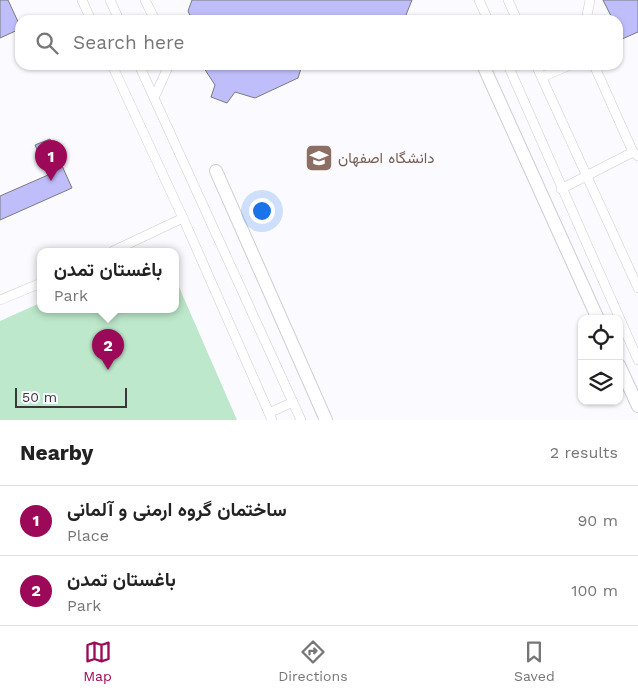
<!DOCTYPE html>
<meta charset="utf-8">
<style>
body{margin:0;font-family:"Work Sans",Vazirmatn,sans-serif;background:#f2f2f2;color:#222}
.controls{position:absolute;right:15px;bottom:15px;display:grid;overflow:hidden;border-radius:10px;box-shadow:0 1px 4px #0004}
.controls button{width:45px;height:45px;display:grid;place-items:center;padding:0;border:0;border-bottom:1px solid #e0e0e0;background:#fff;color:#222;font:25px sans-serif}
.scale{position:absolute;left:15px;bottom:12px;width:112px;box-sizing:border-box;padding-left:5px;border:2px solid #38383b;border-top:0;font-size:14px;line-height:18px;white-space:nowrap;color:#38383b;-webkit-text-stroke:4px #fbfbff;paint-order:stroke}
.you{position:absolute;left:261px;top:210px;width:18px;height:18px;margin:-12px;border:4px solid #fff;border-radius:50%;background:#1a73e8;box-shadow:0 0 0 8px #1a73e833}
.badge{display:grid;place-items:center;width:32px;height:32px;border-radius:50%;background:#9b0958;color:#fff;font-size:16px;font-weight:700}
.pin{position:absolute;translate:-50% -41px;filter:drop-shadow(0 1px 2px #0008)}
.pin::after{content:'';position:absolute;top:26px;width:18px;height:15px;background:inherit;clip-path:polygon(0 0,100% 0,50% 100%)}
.popup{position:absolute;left:37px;top:248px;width:142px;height:65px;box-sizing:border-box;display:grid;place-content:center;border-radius:10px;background:#fff;filter:drop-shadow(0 1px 4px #0005);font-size:16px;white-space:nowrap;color:#767676}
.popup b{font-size:19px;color:#222}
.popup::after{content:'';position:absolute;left:50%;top:100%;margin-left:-10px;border:10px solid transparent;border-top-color:#fff}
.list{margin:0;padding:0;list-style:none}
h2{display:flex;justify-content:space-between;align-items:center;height:65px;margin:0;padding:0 20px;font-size:21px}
h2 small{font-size:16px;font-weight:400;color:#767676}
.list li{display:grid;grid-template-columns:32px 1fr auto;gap:15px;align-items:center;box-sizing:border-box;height:70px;padding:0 20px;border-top:1px solid #e0e0e0}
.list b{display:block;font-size:19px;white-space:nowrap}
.list p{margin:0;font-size:16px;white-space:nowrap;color:#767676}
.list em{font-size:16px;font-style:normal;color:#767676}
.icon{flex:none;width:28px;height:28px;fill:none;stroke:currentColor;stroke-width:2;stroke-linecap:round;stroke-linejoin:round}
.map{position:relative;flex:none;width:638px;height:420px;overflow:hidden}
.search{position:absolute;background:#fff;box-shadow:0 1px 4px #0004;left:15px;right:15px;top:15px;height:55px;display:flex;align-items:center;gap:12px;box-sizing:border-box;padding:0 18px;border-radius:15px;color:#767676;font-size:19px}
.sheet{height:205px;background:#fff}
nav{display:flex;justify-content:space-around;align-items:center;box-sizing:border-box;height:70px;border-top:1px solid #e0e0e0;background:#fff;font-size:14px;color:#767676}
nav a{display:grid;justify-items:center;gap:2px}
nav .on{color:#9b0958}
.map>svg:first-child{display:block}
.green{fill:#bde8cb}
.building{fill:#bfbefb;stroke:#7a7a7f}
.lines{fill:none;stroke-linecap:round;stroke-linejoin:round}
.service-casing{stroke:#cdcdd2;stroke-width:10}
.pedestrian-casing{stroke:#cdcdd2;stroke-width:14}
.service{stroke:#fff;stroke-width:9}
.pedestrian{stroke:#fff;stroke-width:12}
.labels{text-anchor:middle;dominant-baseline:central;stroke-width:4;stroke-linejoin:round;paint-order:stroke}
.education-label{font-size:15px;fill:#785e54;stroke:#fbfbff;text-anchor:start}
</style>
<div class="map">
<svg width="638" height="420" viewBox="0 0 638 420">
<rect width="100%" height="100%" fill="#fbfbff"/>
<path class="green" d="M176,280L237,420H0V321L40,303L41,309H176Z"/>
<g class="building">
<path d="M0,0H8L20,26V29L0,38Z"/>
<path d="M192,0H412L404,20H192L188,11Z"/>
<path d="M603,0H638V32L622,39L618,31V20H613Z"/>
<path d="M202,65H302L298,78L255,98L235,92L227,103L211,97L215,85Z"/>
<path d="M50,139L72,188L0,220V196L48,175L35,145Z"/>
</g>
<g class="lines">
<g class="service-casing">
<g id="service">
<path d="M82,0L91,20"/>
<path d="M110,0L119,20"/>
<path d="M145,0L155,20"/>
<path d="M479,0L488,20"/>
<path d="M508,0L517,20"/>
<path d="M586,20L590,0"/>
<path d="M112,65L183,218L272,420"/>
<path d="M139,65L301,420"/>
<path d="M508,65L638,360"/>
<path d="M536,65L638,288"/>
<path d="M594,65L633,152L638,156"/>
<path d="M542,77L570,65"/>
<path d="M154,98L169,65"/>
<path d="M561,189L633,152"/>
<path d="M113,251L183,218"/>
<path d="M0,300L41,283"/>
<path d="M269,413L293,402"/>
</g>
</g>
<g class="pedestrian-casing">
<g id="pedestrian">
<path d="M483,65L598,319"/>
<path d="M216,171L326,420"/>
<path d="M619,365L638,406"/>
</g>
</g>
<use href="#service" class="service"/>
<use href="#pedestrian" class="pedestrian"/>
</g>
<defs>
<g id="university-square" transform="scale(1.4375)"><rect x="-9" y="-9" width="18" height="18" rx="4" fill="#8d6e63" stroke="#fbfbff"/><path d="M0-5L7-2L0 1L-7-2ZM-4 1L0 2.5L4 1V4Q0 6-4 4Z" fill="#fff"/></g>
</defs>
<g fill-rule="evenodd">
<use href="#university-square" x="319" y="158"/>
</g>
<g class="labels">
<g class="education-label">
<text x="338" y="158">دانشگاه اصفهان</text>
</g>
</g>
</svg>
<div class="controls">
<button><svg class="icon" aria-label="locate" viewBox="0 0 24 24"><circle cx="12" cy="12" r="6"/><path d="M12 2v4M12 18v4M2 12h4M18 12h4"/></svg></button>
<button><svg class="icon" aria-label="layers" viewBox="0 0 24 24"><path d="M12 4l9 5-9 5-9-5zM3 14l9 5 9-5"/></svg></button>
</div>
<div class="scale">50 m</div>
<div class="you"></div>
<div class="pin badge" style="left:51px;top:181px">1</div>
<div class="pin badge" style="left:108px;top:370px">2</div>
<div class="popup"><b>باغستان تمدن</b>Park</div>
<div class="search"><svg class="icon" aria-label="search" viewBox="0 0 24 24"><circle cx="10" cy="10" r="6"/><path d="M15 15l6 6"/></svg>Search here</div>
</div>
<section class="sheet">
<h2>Nearby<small>2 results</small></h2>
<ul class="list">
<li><span class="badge">1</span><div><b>ساختمان گروه ارمنی و آلمانی</b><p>Place</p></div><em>90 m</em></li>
<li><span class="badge">2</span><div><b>باغستان تمدن</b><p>Park</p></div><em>100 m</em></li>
</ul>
</section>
<nav>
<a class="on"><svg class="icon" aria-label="map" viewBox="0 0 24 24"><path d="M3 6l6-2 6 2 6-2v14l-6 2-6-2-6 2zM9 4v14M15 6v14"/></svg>Map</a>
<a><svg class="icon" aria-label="directions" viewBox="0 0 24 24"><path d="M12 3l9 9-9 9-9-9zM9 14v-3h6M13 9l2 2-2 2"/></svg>Directions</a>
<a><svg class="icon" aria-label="saved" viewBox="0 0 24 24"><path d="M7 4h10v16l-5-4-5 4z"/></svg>Saved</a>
</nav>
